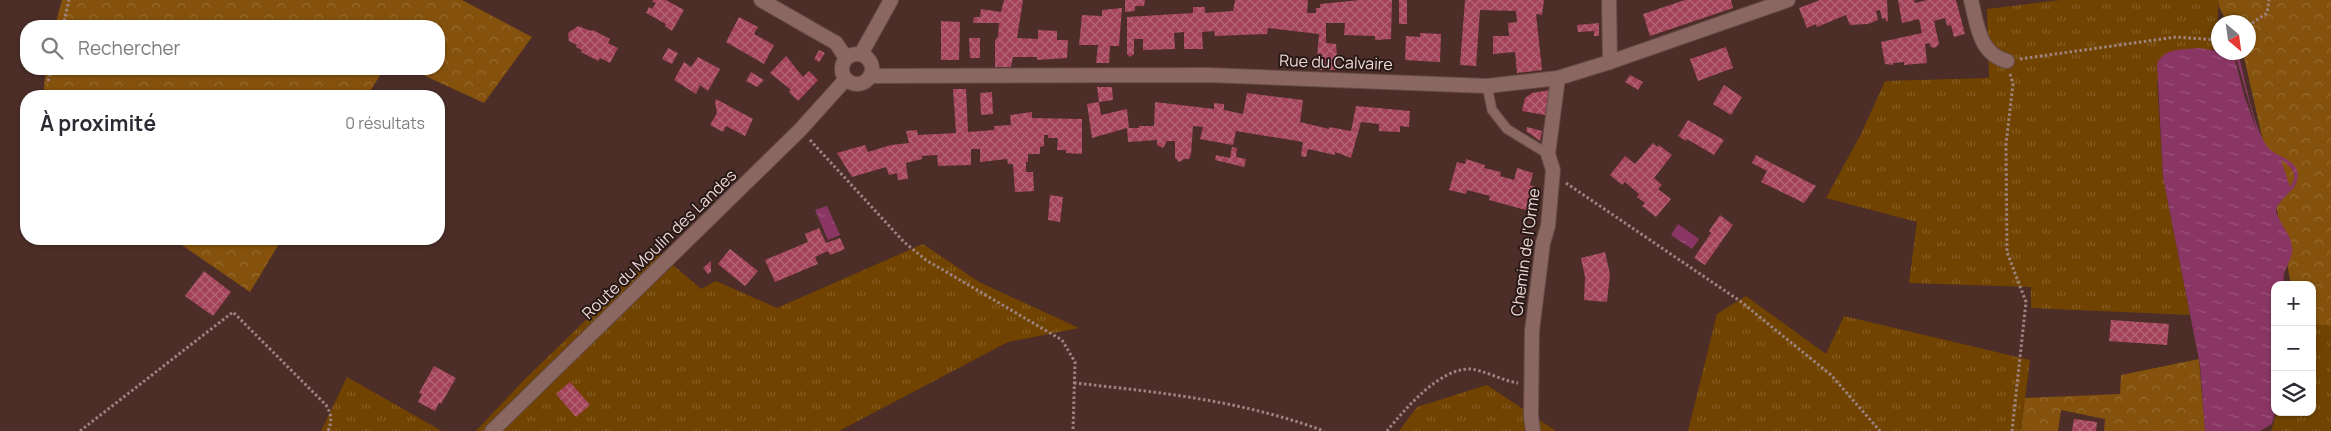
<!DOCTYPE html>
<html lang="fr">
<meta charset="utf-8">
<style>
body{margin:0;font-family:Manrope,sans-serif;background:#f2f2f3;color:#2b2b33}
.controls{position:absolute;right:15px;bottom:15px;display:grid;overflow:hidden;border-radius:10px;box-shadow:0 1px 4px #0004}
.controls button{width:45px;height:45px;display:grid;place-items:center;padding:0;border:0;border-bottom:1px solid #e1e1e2;background:#fff;color:#2b2b33;font:25px sans-serif}
.compass{position:absolute;left:2211px;top:15px;width:45px;height:45px;border-radius:50%;background:#fff;box-shadow:0 1px 4px #0004;rotate:151deg}
.list{margin:0;padding:0;list-style:none}
h2{display:flex;justify-content:space-between;align-items:center;height:65px;margin:0;padding:0 20px;font-size:21px}
h2 small{font-size:16px;font-weight:400;color:#7c7c81}
.icon{flex:none;width:28px;height:28px;fill:none;stroke:currentColor;stroke-width:2;stroke-linecap:round;stroke-linejoin:round}
.map{position:relative;flex:none;width:2331px;height:431px;overflow:hidden}
.search{position:absolute;background:#fff;box-shadow:0 1px 4px #0004;left:20px;top:20px;width:425px;height:55px;display:flex;align-items:center;gap:12px;box-sizing:border-box;padding:0 18px;border-radius:20px;color:#7c7c81;font-size:19px}
.panel{position:absolute;background:#fff;box-shadow:0 1px 4px #0004;left:20px;top:90px;width:425px;height:155px;border-radius:20px}
.map>svg:first-child{display:block}
.grass{fill:url(#grass-tufts)}
.forest{fill:url(#forest-crowns)}
.water{fill:url(#water-ripples);fill-rule:evenodd}
.building{fill:url(#building-cross-hatch)}
.lines{fill:none;stroke-linecap:round;stroke-linejoin:round}
.service-casing{stroke:#654b48;stroke-width:11}
.minor-casing{stroke:#654b48;stroke-width:16}
.path{stroke:#9e8480;stroke-width:3;stroke-dasharray:2.5 2.5;stroke-linecap:butt}
.service{stroke:#8b6762;stroke-width:9}
.minor{stroke:#8b6762;stroke-width:14}
.labels{text-anchor:middle;dominant-baseline:central;stroke-width:4;stroke-linejoin:round;paint-order:stroke}
.street-label{font-size:16px;fill:#eed9d6;stroke:#281917}
</style>
<div class="map">
<svg width="2331" height="431" viewBox="0 0 2331 431">
<defs>
<pattern id="grass-tufts" width="24" height="20" patternUnits="userSpaceOnUse" patternTransform="scale(1.25)"><rect width="24" height="20" fill="#714300"/><path d="M3 7l-1-3M5 7V3M7 7l1-3M15 17l-1-3M17 17v-4M19 17l1-3" fill="none" stroke="#865e24"/></pattern>
<pattern id="forest-crowns" width="20" height="18" patternUnits="userSpaceOnUse" patternTransform="scale(1.25)"><rect width="20" height="18" fill="#84520c"/><path d="M2 6a3 3 0 1 1 6 0M12 15a3 3 0 1 1 6 0" fill="none" stroke="#966a2f"/></pattern>
<pattern id="water-ripples" width="26" height="14" patternUnits="userSpaceOnUse" patternTransform="scale(1.25)"><rect width="26" height="14" fill="#8a3665"/><path d="M2 4q2-2 4 0t4 0M15 11q2-2 4 0t4 0" fill="none" stroke="#9b527a"/></pattern>
<pattern id="building-cross-hatch" width="8" height="8" patternUnits="userSpaceOnUse" patternTransform="scale(1.25)"><rect width="8" height="8" fill="#a24359"/><path d="M0 0l8 8M0 8l8-8" fill="none" stroke="#b46678"/></pattern>
</defs>
<rect width="100%" height="100%" fill="#4c2d28"/>
<g class="grass">
<path d="M2061,0H2218V51L2212,49L2157,82L2163,177L2190,315L2031,308V287L1909,283L1917,222L1826,198L1861,134L1885,81L1989,78L1987,9Z"/>
<path d="M923,244L979,282L1079,328L1008,342L839,431H476L523,381L657,251L701,289L716,281L777,308Z"/>
<path d="M1746,296L1826,354L1844,316L2030,360L2021,431H1688L1717,314Z"/>
<path d="M2312,324L2331,326V431H2271L2277,412H2312Z"/>
<path d="M347,377L442,431H321Z"/>
<path d="M1487,385L1556,431H1399L1417,407Z"/>
</g>
<g class="forest">
<path d="M62,0H462L532,37L484,103L410,69H439V26H55Z"/>
<path d="M2218,0H2331V326L2312,324V285H2291L2270,172L2243,53L2248,52V22H2227L2219,7Z"/>
<path d="M46,69H384L367,96H43Z"/>
<path d="M173,239H282L250,292Z"/>
<path d="M2199,359L2205,431H2104L2105,419L2061,410L2058,431H2021L2025,398L2120,394L2121,375Z"/>
</g>
<g class="water">
<path d="M2199,48L2218,51L2235,60L2245,98L2257,131L2235,53H2238C2246,81 2251,119 2266,145C2273,157 2297,158 2298,175C2298,190 2280,197 2276,210C2279,224 2291,234 2292,247C2294,262 2279,270 2285,285L2282,281V285H2275V412L2272,424L2260,431H2205L2200,365L2163,177L2157,64C2164,47 2183,50 2199,48ZM2281,160C2292,167 2299,175 2290,187Z"/>
<path d="M827,206L840,235L828,240L815,210Z"/>
<path d="M1678,224L1699,239L1692,249L1671,235Z"/>
</g>
<g class="building">
<path d="M653,0H666L684,10L672,31L665,26L666,24L646,13L649,7L652,9L656,3L652,2Z"/>
<path d="M1004,0H1023L1017,38L1038,39V30L1057,31V40H1068L1067,58L1037,60V57H1013L1011,67H995V40L998,37L999,23H973L974,17H980L981,9L1001,12Z"/>
<path d="M1125,0H1145L1144,6H1135V11L1125,12Z"/>
<path d="M1235,0H1308L1307,13H1316V8H1320V4L1360,0H1392L1391,39L1375,40V36L1344,35L1345,23H1326V43L1336,44L1338,70H1316L1319,34L1268,28L1267,34L1215,36L1214,31L1202,32L1203,49H1184V32L1174,33L1175,49L1143,50V39H1134V54L1130,57L1127,54V17L1193,13V7H1205V13L1233,11Z"/>
<rect x="1399" y="0" width="8" height="24"/>
<path d="M1465,0H1544L1542,15L1536,14L1542,70L1517,73L1515,52L1493,54V36H1509L1508,23L1517,22L1516,11L1480,10L1476,66L1460,65Z"/>
<path d="M1685,0H1731L1733,8L1650,36L1643,14Z"/>
<path d="M1820,0H1887L1888,21H1886L1885,18L1882,19L1880,10L1876,11L1878,20L1868,24L1850,25L1846,15L1817,27L1816,24L1807,28L1799,8Z"/>
<path d="M1898,0H1914L1915,3L1927,0H1956L1965,34L1954,37L1951,25L1947,26L1945,18L1934,21L1939,44L1935,48L1931,47L1929,43L1925,44L1927,63L1904,65V62L1893,63V65L1885,64L1881,42L1922,33L1919,19L1902,23Z"/>
<path d="M1122,8L1119,46H1110L1109,63H1096L1098,45H1079L1082,15L1102,16V10Z"/>
<path d="M739,17L758,27L754,34L774,45L764,64L726,42Z"/>
<path d="M941,21L960,22L959,60H941Z"/>
<path d="M1599,23V36H1594V31L1578,32L1577,25Z"/>
<path d="M578,26L591,31L593,30L610,39L608,43L618,48L610,63L600,58L598,61L581,52L582,50L576,47L577,45L569,41L568,33Z"/>
<path d="M1420,33L1441,34L1440,62L1405,60L1406,36L1420,37Z"/>
<path d="M969,38H980V58H970Z"/>
<path d="M1726,47L1733,68L1698,81L1690,59Z"/>
<path d="M668,48L678,53L672,64L662,59Z"/>
<path d="M819,50L825,53L819,62L814,59Z"/>
<path d="M786,56L803,77L809,71L818,80L798,101L789,92L791,90L770,73Z"/>
<path d="M698,57L720,69L708,91L700,85L696,94L674,80L684,62L691,67Z"/>
<path d="M751,72L764,80L757,87L746,81Z"/>
<path d="M1630,75L1643,82L1638,90L1625,82Z"/>
<path d="M1724,85L1742,97L1731,115L1713,104Z"/>
<path d="M1097,87H1112L1113,100L1099,102Z"/>
<path d="M953,89H966L968,132L994,130V126L1011,125L1010,115L1032,112V118L1082,119V154L1066,153V150H1057L1058,138H1048V135H1044V146L1040,147V154H1028V162H1026V172H1033L1034,191L1015,192L1013,164H1008L1007,159L980,162V149H971V165L938,166L937,155L922,156V159L906,163L908,179L898,180L897,173L889,175L886,167L852,177L837,153L865,145L868,152L891,145L909,143L906,131L917,130L918,135L956,133Z"/>
<path d="M1550,90L1545,115L1522,111L1525,98L1532,93Z"/>
<path d="M992,92L993,114L981,115L980,93Z"/>
<path d="M1247,93L1303,100L1300,122L1329,129V127L1351,131L1356,106L1410,111L1409,127L1400,126V132L1379,131V124L1361,122L1351,158L1335,152V155L1308,149L1306,157L1301,156L1303,142L1236,131L1233,145L1200,139L1203,127L1193,126L1191,154L1189,159H1184L1179,162L1175,158V141H1167L1163,148L1157,145V140L1128,142L1127,128L1092,138L1087,104L1099,102L1101,115L1127,109L1129,128H1139V126H1154L1155,102L1214,109V103L1224,104V110L1243,114Z"/>
<path d="M716,99L753,119L745,136L726,126L723,132L710,125L717,113L715,102Z"/>
<path d="M1688,120L1724,140L1714,155L1687,139L1686,141L1678,136Z"/>
<path d="M1527,127L1542,131L1540,141L1526,131Z"/>
<path d="M1653,143L1657,147L1659,145L1672,155L1654,178L1662,185L1658,189L1671,199L1656,217L1642,206L1645,203L1637,197L1639,194L1625,182L1622,185L1610,175L1625,156L1635,164Z"/>
<path d="M1232,147L1237,148L1236,157L1246,159L1244,167L1215,160L1216,155L1230,158Z"/>
<path d="M1756,155L1816,186L1804,203L1761,182L1767,171L1752,163Z"/>
<path d="M1466,159L1485,165L1484,168L1501,172L1500,176L1514,180L1517,168L1533,173L1530,185L1535,187L1531,200L1536,201L1533,212L1489,200L1490,196L1467,190L1466,194L1449,190L1457,162L1465,164Z"/>
<path d="M1050,195L1063,197L1060,222L1048,220Z"/>
<path d="M1720,215L1733,225L1705,265L1694,258L1711,233L1709,231Z"/>
<path d="M819,228L826,243L840,238L845,249L830,255L828,251L815,257L818,264L775,282L765,260L808,242L805,234Z"/>
<path d="M730,249L758,271L745,286L718,264Z"/>
<path d="M1605,252L1610,274L1607,302L1584,300L1585,277L1581,258Z"/>
<path d="M711,261V272L708,274L703,268Z"/>
<path d="M204,271L231,292L213,316L185,296Z"/>
<path d="M2111,320L2169,324L2167,345L2109,341Z"/>
<path d="M434,366L456,378L441,404L439,403L435,411L418,402L422,394L419,393Z"/>
<path d="M570,382L590,405L576,417L556,394Z"/>
<path d="M2074,419L2097,422L2096,431H2072Z"/>
</g>
<g class="lines">
<g class="service-casing">
<path id="service" d="M1487,86L1492,110L1507,129L1548,154"/>
</g>
<g class="minor-casing">
<g id="minor">
<path d="M761,0L836,43L846,58"/>
<path d="M1609,0L1610,62"/>
<path d="M1971,0C1977,24 1979,54 2007,61"/>
<path d="M861,54L891,0"/>
<circle cx="857" cy="69" r="15"/>
<path d="M870,76L1208,75L1487,86L1558,78L1610,62L1788,0"/>
<path d="M492,431L800,130L846,79"/>
<path d="M1533,431L1531,416L1532,331L1543,243L1548,226L1553,170L1548,154L1558,78"/>
</g>
</g>
<g class="path">
<path d="M63,26L69,0"/>
<path d="M2248,26L2267,13L2269,0"/>
<path d="M2020,59L2176,37L2218,40"/>
<path d="M2010,74L2013,84L2006,144L2007,252L2026,302L2012,431"/>
<path d="M48,81L52,69"/>
<path d="M810,140L904,242L926,260L1062,340L1075,362L1073,431"/>
<path d="M1566,183L1740,301L1831,375L1880,431"/>
<path d="M1074,383C1159,392 1244,401 1324,431"/>
<path d="M80,431L233,312L326,405C332,415 332,421 328,431"/>
<path d="M1387,431C1405,409 1439,369 1469,369C1482,369 1503,381 1518,383"/>
</g>
<use href="#service" class="service"/>
<use href="#minor" class="minor"/>
</g>
<g class="labels">
<g class="street-label">
<text transform="translate(1336 62) rotate(2)">Rue du Calvaire</text>
<text transform="translate(659 244) rotate(-44)">Route du Moulin des Landes</text>
<text transform="translate(1525 252) rotate(-82)">Chemin de l'Orme</text>
</g>
</g>
</svg>
<div class="controls">
<button>+</button>
<button>−</button>
<button><svg class="icon" aria-label="layers" viewBox="0 0 24 24"><path d="M12 4l9 5-9 5-9-5zM3 14l9 5 9-5"/></svg></button>
</div>
<svg class="compass" viewBox="-18 -18 36 36"><path d="M0-13l5 13h-10z" fill="#e53935"/><path d="M0 13l5-13h-10z" fill="#7c7c81"/></svg>
<div class="search"><svg class="icon" aria-label="search" viewBox="0 0 24 24"><circle cx="10" cy="10" r="6"/><path d="M15 15l6 6"/></svg>Rechercher</div>
<section class="panel">
<h2>À proximité<small>0 résultats</small></h2>
<ul class="list">
</ul>
</section>
</div>
